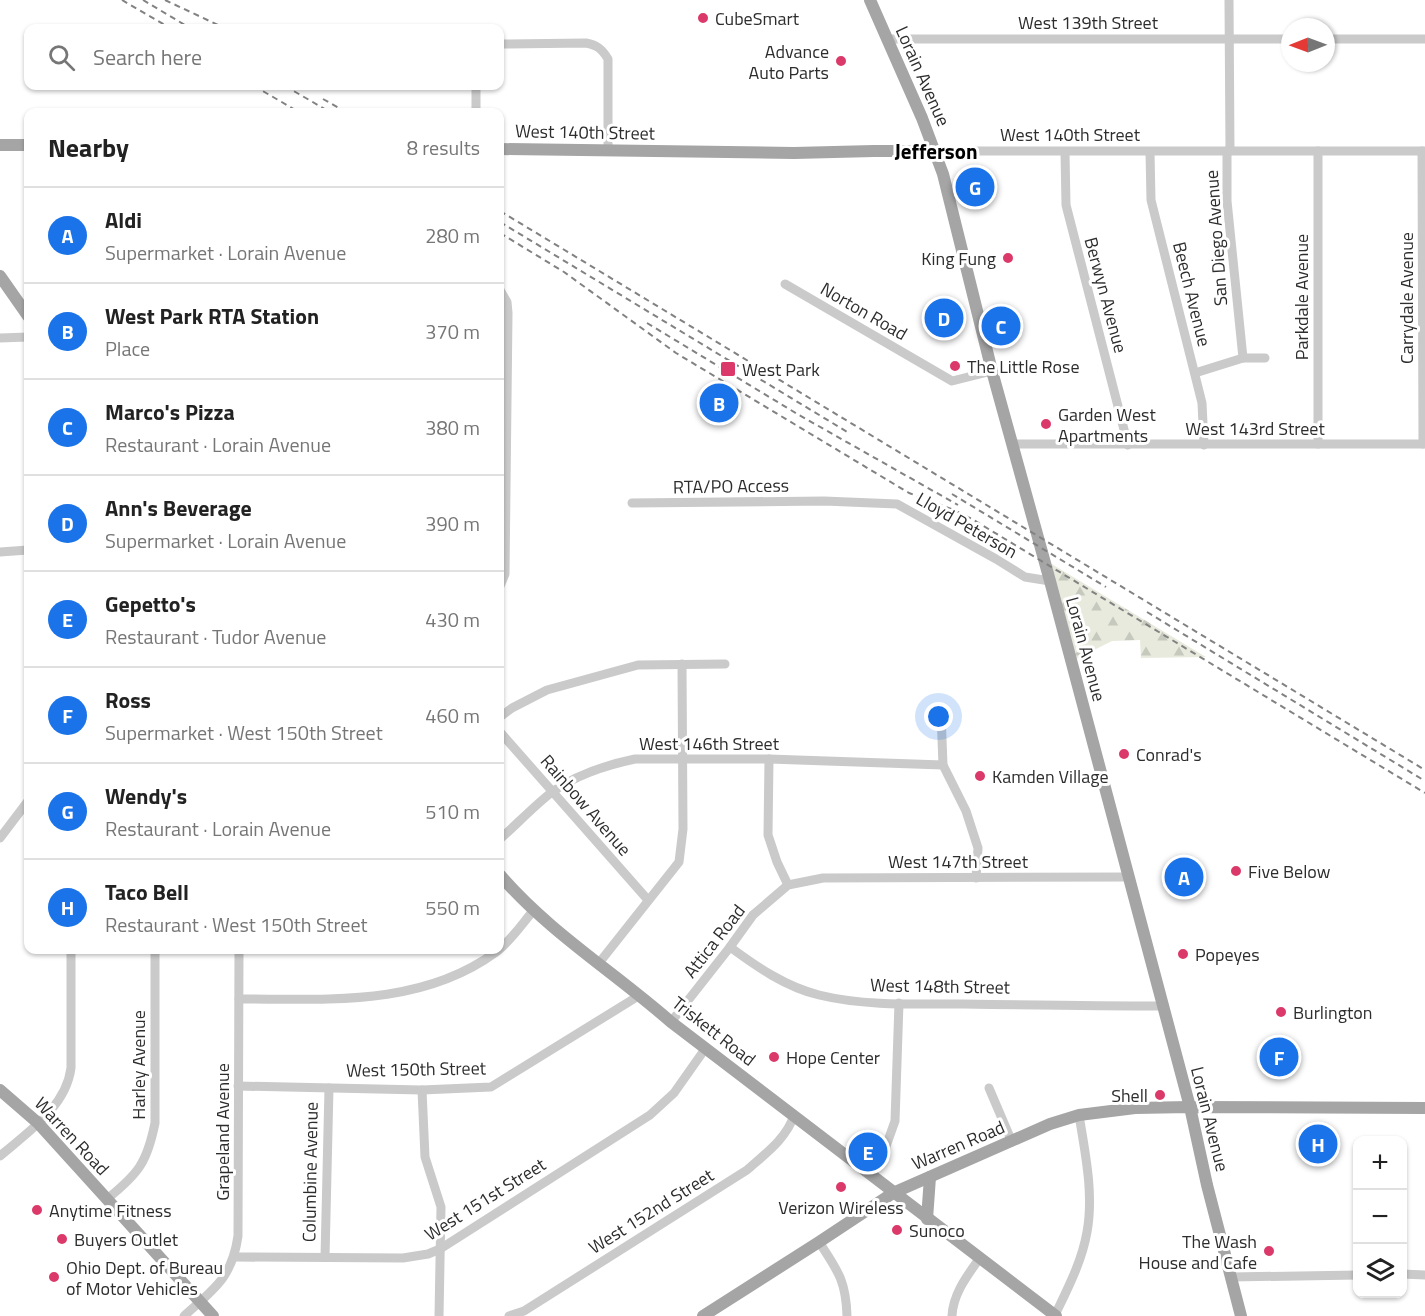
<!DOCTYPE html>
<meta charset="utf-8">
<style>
body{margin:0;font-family:"Titillium Web",sans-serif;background:#f6f6f6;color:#222}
.controls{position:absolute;right:18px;bottom:18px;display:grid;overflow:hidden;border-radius:12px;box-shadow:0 2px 4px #0004}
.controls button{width:54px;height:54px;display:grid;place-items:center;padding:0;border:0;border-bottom:2px solid #e0e0e0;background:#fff;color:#222;font:30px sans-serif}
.compass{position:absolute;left:1281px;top:18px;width:54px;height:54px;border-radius:50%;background:#fff;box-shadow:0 2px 4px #0004;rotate:269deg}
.you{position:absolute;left:939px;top:717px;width:21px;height:21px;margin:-15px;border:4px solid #fff;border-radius:50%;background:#1a73e8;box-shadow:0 0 0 9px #1a73e833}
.badge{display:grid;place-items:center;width:39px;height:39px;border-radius:50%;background:#1a73e8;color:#fff;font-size:20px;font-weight:700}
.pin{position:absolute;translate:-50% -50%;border:3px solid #fff;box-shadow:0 2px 6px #0006}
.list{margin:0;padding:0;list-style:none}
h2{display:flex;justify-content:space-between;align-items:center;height:78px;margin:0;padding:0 24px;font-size:26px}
h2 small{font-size:20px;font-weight:400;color:#767676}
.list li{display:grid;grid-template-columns:39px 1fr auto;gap:18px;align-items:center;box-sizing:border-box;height:96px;padding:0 24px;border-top:2px solid #e0e0e0}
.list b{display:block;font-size:22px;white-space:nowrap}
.list p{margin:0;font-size:20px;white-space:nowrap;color:#767676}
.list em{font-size:20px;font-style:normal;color:#767676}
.icon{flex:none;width:33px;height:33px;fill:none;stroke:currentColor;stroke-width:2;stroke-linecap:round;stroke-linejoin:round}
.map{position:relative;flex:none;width:1425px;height:1316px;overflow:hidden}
.search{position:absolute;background:#fff;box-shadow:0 2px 4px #0004;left:24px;top:24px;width:480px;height:66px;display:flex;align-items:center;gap:15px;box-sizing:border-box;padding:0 21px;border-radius:12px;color:#767676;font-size:22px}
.panel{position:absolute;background:#fff;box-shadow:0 2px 4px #0004;left:24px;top:108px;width:480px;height:846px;border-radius:12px}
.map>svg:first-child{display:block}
.forest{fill:url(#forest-firs)}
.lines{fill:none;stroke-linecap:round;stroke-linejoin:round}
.minor{stroke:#cacaca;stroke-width:9}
.major{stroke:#a5a5a5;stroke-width:12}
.rail{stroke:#828282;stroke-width:2;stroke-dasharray:6 4.5;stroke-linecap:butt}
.poi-dot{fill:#db3969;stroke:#fff;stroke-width:2}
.labels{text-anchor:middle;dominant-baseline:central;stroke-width:6;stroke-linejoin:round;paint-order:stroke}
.poi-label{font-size:18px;fill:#2d2d2d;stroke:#fff;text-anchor:start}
.street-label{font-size:18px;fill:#2d2d2d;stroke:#fff}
.quarter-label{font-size:21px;font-weight:bold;fill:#000;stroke:#fff}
</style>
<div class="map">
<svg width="1425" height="1316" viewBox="0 0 1425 1316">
<defs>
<pattern id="forest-firs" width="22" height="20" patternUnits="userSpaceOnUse" patternTransform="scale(1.5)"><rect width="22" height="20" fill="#e7eadc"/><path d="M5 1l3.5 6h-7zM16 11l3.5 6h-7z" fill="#c6c9bd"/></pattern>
</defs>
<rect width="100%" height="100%" fill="#fff"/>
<path class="forest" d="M1050,563L1206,657L1141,658L1140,640L1112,641L1074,660Z"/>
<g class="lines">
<g class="minor">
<path d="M1229,0L1230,151"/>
<path d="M887,39H1290"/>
<path d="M1326,39H1425"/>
<path d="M500,44L586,43C597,45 602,49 608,59V150"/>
<path d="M476,112V86"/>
<path d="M936,151H1425"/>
<path d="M1227,151V201L1243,358"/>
<path d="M1318,151V444"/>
<path d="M1422,151L1423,444"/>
<path d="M1065,152L1066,205L1128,445"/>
<path d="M1150,152L1151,200L1202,403L1204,445"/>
<path d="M785,284L952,381L992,371"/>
<path d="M500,290L507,302L508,313L505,574L500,586"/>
<path d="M0,338L28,337"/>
<path d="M1195,373L1243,358H1265"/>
<path d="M1013,444H1425"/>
<path d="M632,503L824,501L897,504L996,559L1025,577L1050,581"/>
<path d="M0,552L28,550"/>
<path d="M941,713L943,765L966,811L978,848L976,878"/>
<path d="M500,717L512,708L547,690L638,665L725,664"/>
<path d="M500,732L648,900"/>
<path d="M769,759L768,835L777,862L788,885"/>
<path d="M0,838L28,801"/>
<path d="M500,839C517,824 534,806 552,792C576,775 606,765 635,759H769L943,765"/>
<path d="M730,947C757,967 786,987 819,995C864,1006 914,1004 960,1004C1028,1005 1095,1006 1162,1006"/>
<path d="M599,963L679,862L683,829L682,664"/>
<path d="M239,999C327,999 421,1007 496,952C510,942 522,924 533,911"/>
<path d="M671,1022L730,947L753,915L788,885L823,878L1128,877"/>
<path d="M238,1086L422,1090L491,1087L640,995"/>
<path d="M989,1088L1012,1142"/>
<path d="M422,1090L425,1157L441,1207L439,1316"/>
<path d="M0,1156C28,1132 66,1107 71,1068V950"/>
<path d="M866,1170L885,1149L895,1121L899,1003"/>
<path d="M107,1199C138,1174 147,1163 155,1123V950"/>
<path d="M819,1242C838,1271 846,1281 847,1316"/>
<path d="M235,1257L403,1258L428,1254L440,1249L650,1115L674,1093L705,1049"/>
<path d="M325,1257L329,1088"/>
<path d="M1402,1274L1425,1275"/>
<path d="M1231,1277L1358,1275"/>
<path d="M1055,1315C1068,1288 1082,1261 1087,1232C1094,1194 1085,1152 1079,1115"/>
<path d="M184,1316C214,1289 232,1278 238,1236L239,950"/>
<path d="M509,1316L524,1311L747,1170C765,1154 787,1138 794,1115"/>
<path d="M952,1316C953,1294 967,1276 979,1259"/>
</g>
<g class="major">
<path d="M870,0L922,118L943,174L992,371L1050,581L1190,1107L1207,1185L1241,1316"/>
<path d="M0,145H28"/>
<path d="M500,149L794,153L874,151H936"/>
<path d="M0,276L28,316"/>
<path d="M500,875C549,932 614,972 671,1022L1056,1316"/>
<path d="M0,1090L38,1123L213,1316"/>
<path d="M927,1219L930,1177"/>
<path d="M703,1316L819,1242L893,1193L1050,1124L1079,1115L1135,1108L1190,1107L1425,1108"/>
</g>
<g class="rail">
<path d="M122,0L170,28"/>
<path d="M143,0L190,28"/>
<path d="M165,0L218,25L232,28"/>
<path d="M254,86L299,112"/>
<path d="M285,86L330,112"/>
<path d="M323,99L346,112"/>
<path d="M500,211L1425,770"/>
<path d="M500,222L849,433"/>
<path d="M500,233L564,272L676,353L909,493L954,510L972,519L1425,793"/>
<path d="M647,323L799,415L958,505"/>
<path d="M952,494L1106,587"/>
<path d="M1147,612L1425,781"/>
</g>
</g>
<g class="poi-dot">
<circle cx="703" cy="18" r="6"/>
<circle cx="841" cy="61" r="6"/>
<circle cx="1008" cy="258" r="6"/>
<circle cx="955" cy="366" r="6"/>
<rect x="720" y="361" width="16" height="16" rx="3"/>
<circle cx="1046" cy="424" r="6"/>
<circle cx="1124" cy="754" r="6"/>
<circle cx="980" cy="776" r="6"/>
<circle cx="1236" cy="871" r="6"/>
<circle cx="1183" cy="954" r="6"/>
<circle cx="1281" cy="1012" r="6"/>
<circle cx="774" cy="1057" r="6"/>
<circle cx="1160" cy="1095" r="6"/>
<circle cx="841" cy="1187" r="6"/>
<circle cx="37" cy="1210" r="6"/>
<circle cx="897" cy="1230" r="6"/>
<circle cx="62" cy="1239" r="6"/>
<circle cx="1269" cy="1251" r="6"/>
<circle cx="54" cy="1277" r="6"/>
</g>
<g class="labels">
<g class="poi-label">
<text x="715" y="18">CubeSmart</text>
<text x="829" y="51" text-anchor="end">Advance<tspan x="829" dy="21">Auto Parts</tspan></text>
<text x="996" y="258" text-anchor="end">King Fung</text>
<text x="967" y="366">The Little Rose</text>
<text x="742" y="369">West Park</text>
<text x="1058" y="414">Garden West<tspan x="1058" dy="21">Apartments</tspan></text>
<text x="1136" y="754">Conrad's</text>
<text x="992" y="776">Kamden Village</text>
<text x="1248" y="871">Five Below</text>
<text x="1195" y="954">Popeyes</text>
<text x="1293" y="1012">Burlington</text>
<text x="786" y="1057">Hope Center</text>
<text x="1148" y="1095" text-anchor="end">Shell</text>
<text x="841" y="1207" text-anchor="middle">Verizon Wireless</text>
<text x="49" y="1210">Anytime Fitness</text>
<text x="909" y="1230">Sunoco</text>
<text x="74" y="1239">Buyers Outlet</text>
<text x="1257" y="1241" text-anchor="end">The Wash<tspan x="1257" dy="21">House and Cafe</tspan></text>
<text x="66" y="1267">Ohio Dept. of Bureau<tspan x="66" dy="21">of Motor Vehicles</tspan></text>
</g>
<g class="street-label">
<text x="1088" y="22">West 139th Street</text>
<text transform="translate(923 76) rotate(66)">Lorain Avenue</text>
<text transform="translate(585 132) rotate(1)">West 140th Street</text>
<text x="1070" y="134">West 140th Street</text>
<text transform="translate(1216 238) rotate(-94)">San Diego Avenue</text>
<text transform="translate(1192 294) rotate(76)">Beech Avenue</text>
<text transform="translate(1106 295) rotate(75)">Berwyn Avenue</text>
<text transform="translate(1301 297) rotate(-90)">Parkdale Avenue</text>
<text transform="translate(1406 298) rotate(-90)">Carrydale Avenue</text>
<text transform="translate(864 311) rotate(30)">Norton Road</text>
<text x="1255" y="428">West 143rd Street</text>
<text transform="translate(731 486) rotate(-1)">RTA/PO Access</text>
<text transform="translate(967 525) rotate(30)">Lloyd Peterson</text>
<text transform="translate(1086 649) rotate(75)">Lorain Avenue</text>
<text x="709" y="743">West 146th Street</text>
<text transform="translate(586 805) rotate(49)">Rainbow Avenue</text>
<text x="958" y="861">West 147th Street</text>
<text transform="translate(714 941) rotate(-52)">Attica Road</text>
<text transform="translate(940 986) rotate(1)">West 148th Street</text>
<text transform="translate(714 1031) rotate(38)">Triskett Road</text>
<text transform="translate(138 1065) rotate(-90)">Harley Avenue</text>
<text transform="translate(416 1069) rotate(-1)">West 150th Street</text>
<text transform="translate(1210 1119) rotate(76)">Lorain Avenue</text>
<text transform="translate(222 1132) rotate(-90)">Grapeland Avenue</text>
<text transform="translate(72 1136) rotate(47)">Warren Road</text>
<text transform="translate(958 1145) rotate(-23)">Warren Road</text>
<text transform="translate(310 1172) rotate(-89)">Columbine Avenue</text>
<text transform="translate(485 1199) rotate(-32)">West 151st Street</text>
<text transform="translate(651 1211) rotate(-32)">West 152nd Street</text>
</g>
<g class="quarter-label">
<text x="936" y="151">Jefferson</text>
</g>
</g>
</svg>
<div class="controls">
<button>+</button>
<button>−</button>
<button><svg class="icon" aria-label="layers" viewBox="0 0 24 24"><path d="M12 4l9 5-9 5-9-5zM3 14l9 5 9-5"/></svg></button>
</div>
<svg class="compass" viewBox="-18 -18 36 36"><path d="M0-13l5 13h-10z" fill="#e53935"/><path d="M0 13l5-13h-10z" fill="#767676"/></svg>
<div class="you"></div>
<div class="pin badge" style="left:1184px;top:877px">A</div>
<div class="pin badge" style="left:719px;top:403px">B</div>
<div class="pin badge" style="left:1001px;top:326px">C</div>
<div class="pin badge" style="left:944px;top:318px">D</div>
<div class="pin badge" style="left:868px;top:1152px">E</div>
<div class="pin badge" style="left:1279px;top:1057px">F</div>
<div class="pin badge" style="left:975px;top:187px">G</div>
<div class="pin badge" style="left:1318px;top:1144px">H</div>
<div class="search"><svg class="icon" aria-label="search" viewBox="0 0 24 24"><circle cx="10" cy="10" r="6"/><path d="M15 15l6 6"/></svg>Search here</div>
<section class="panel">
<h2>Nearby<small>8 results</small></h2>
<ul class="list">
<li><span class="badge">A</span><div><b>Aldi</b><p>Supermarket · Lorain Avenue</p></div><em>280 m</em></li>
<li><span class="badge">B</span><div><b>West Park RTA Station</b><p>Place</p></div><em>370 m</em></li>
<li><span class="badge">C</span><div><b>Marco's Pizza</b><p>Restaurant · Lorain Avenue</p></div><em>380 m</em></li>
<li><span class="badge">D</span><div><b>Ann's Beverage</b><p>Supermarket · Lorain Avenue</p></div><em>390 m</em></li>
<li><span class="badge">E</span><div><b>Gepetto's</b><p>Restaurant · Tudor Avenue</p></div><em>430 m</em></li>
<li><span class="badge">F</span><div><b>Ross</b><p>Supermarket · West 150th Street</p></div><em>460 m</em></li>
<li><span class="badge">G</span><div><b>Wendy's</b><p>Restaurant · Lorain Avenue</p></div><em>510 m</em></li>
<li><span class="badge">H</span><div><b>Taco Bell</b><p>Restaurant · West 150th Street</p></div><em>550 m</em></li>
</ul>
</section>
</div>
